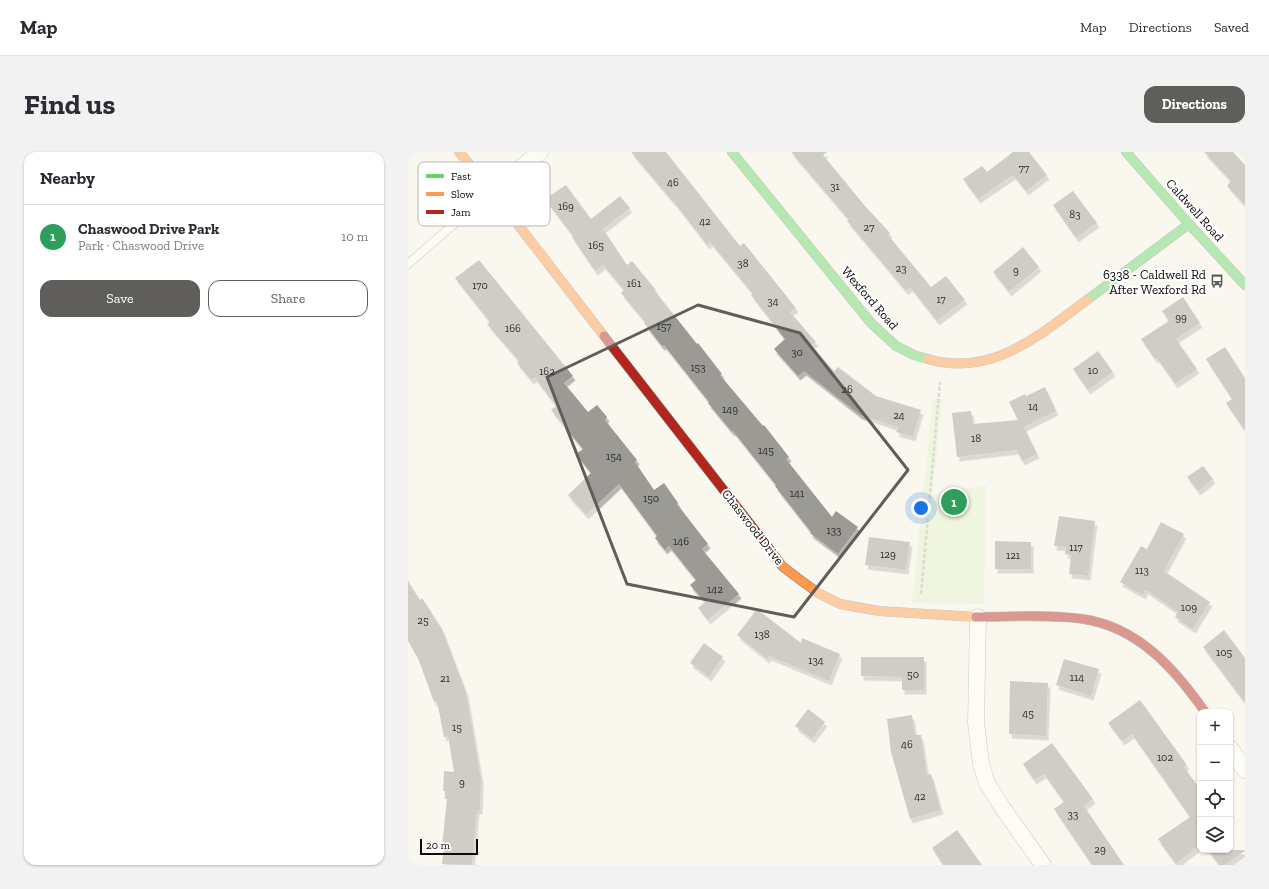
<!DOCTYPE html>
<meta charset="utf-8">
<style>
body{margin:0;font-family:"Zilla Slab",serif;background:#f2f2f3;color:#2b2b33}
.controls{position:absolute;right:12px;bottom:12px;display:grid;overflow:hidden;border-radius:8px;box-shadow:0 1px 3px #0004}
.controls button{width:36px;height:36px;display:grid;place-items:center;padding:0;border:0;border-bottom:1px solid #e1e1e2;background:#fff;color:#2b2b33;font:20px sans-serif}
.scale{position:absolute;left:12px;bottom:10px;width:58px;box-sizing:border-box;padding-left:4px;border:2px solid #0b0b0b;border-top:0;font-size:11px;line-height:14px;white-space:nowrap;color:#0b0b0b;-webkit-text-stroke:3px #fff;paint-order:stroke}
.you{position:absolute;left:513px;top:356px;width:14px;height:14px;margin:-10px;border:3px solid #fff;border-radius:50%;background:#1a73e8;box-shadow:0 0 0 6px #1a73e833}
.badge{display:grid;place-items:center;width:26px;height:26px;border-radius:50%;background:#5f5e5a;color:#fff;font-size:13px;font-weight:700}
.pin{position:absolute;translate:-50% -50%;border:2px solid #fff;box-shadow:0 1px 4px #0006}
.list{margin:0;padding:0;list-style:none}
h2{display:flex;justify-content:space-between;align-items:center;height:52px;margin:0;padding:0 16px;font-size:17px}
h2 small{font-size:13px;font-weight:400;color:#7c7c81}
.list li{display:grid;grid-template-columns:26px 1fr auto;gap:12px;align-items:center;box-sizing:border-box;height:64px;padding:0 16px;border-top:1px solid #e1e1e2}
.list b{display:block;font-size:15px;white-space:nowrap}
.list p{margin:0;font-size:13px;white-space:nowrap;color:#7c7c81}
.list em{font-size:13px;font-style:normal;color:#7c7c81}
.actions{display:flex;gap:8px;padding:12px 16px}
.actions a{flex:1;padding:9px 0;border:1px solid #5f5e5a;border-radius:12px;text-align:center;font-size:14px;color:#5f5e5a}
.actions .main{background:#5f5e5a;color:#fff}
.icon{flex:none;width:22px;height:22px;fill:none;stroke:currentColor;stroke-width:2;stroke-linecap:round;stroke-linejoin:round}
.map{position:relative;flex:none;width:837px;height:713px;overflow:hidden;border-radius:12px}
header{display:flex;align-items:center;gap:24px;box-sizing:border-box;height:56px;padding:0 20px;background:#fff;border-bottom:1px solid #e1e1e2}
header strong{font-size:19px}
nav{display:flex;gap:22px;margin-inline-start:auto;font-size:14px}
.intro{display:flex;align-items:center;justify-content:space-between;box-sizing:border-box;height:96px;padding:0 24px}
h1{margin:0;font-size:28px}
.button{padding:10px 18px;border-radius:12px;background:#5f5e5a;color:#fff;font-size:14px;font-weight:700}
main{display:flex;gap:24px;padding:0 24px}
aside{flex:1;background:#fff;border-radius:12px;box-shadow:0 1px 3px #0004}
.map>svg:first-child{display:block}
.green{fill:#e5f2cc}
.building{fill:#9c9a95;filter:url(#shadow)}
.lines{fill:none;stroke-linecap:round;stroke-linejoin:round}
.lane-casing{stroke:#93918d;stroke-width:9}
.street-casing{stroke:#93918d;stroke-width:17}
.fast-casing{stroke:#898884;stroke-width:10}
.slow-casing{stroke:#898884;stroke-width:10}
.jam-casing{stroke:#898884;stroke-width:10}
.path{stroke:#b7b6b5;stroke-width:2.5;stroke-dasharray:4 2;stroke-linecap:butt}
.lane{stroke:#fefefc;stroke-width:8}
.street{stroke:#fefefc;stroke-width:16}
.fast{stroke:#63d668;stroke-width:9}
.slow{stroke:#ff974d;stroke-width:9}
.jam{stroke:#b3261e;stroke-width:9}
.marked{fill:none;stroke:#5f5e5a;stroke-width:3;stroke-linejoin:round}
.labels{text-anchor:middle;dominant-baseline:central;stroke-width:4;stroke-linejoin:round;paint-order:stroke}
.number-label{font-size:11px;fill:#2f2f2e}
.street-label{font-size:13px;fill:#0b0b0b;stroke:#fff}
.poi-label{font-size:13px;fill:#0b0b0b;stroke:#fff;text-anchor:end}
.key{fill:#fff;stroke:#b6b6b6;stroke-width:1}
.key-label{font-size:11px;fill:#0b0b0b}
</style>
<header>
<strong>Map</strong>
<nav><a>Map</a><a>Directions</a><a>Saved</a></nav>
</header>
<div class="intro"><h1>Find us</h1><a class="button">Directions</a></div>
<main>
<aside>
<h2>Nearby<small></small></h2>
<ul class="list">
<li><span class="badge" style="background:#2e9e5b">1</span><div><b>Chaswood Drive Park</b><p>Park · Chaswood Drive</p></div><em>10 m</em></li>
</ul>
<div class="actions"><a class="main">Save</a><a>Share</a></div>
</aside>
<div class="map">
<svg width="837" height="713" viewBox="0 0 837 713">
<defs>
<filter id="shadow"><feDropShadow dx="2.5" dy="4.5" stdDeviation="0" flood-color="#0004"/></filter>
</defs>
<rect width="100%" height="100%" fill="#faf7ee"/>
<path class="green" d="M525,246L534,247L525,343L578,333L576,452L504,451Z"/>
<g class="building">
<path d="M223,0H258L332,94L336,91L388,156L382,160L408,190L403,193L426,219L430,215L468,244L513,258L505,285L488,280L490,275L452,263L396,219L390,224L366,197L377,187L343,143L345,142L302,90L299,93L265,49V50Z"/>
<path d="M383,0H419L415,3L457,54L482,81L480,83L523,135L538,124L557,148L529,169L502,135L498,139L439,69L441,68Z"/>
<path d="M605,0H621L639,23L618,39L605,23L570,47L555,27L574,14L579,20Z"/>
<path d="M796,0H825L837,13V53L819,34L823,29Z"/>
<path d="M158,33L183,67L212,44L222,56L195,77L219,113L224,109L248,138L247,139L289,192L290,191L314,222L312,223L355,274L356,273L381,305L378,307L424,365L428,359L450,375L430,402L402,381L403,380L367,334L368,333L325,279L324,280L300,251L301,250L256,193L254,194L236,171L237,170L213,141L216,138L195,113L187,119L164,85L165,84L137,47Z"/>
<path d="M665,39L689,71L668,86L645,53Z"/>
<path d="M615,95L631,115L601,140L585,120Z"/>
<path d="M71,108L165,224L156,231L180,260L189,253L199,265L197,268L229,308L227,310L246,338L256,331L270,351L269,352L300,392L294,397L331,442L300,468L290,456L297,450L282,433L288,428L261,394L257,398L247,386L249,384L211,332L178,363L160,343L183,321L168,302L175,297L143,258L148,254L127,226L123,228L109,211L111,209L79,172L82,170L47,126Z"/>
<path d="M775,145L792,171L768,187L789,217L767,232L749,206L747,207L733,187L761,169L754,159Z"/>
<path d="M817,195L837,226V279L818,251L824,247L798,207Z"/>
<path d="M690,199L705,220L680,238L665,217Z"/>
<path d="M637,235L648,259L616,275L629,302L614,309L609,298L549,305L544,261L563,259L565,272L610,268L601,250L617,242L618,244Z"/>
<path d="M795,314L805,327L790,339L779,325Z"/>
<path d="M651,364L687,369L680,424L661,422L663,403L657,402L658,395L646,394Z"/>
<path d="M753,370L776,382L756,419L802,450L785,477L767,465L770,460L738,438L735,443L712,430L733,394L739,397Z"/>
<path d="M461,385L502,390L498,418L457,413Z"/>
<path d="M587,389L623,390V417H587Z"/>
<path d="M0,429L12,448L14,446L34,477L58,540L73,627L72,658H69L64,713L34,712L36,694H34L39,647H37V639H35L36,619L46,620L40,584L36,585L29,549L26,550L10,506L0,489Z"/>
<path d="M349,457L393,491L394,486L432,502L421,529L361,504L359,507L329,483Z"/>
<path d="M816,478L837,506V551L795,495Z"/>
<path d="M296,491L315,505L301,525L282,511Z"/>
<path d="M453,505H516V538H494V525L453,524Z"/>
<path d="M656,507L691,517L683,544L648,533Z"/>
<path d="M602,529L640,531L638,584L601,582Z"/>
<path d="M732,548L779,613L776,615L792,637V693L768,712L753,692H754L750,687L782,665L724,582L714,589L700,571Z"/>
<path d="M400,557L417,570L404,587L387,574Z"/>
<path d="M504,563L507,583H513L519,623L523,622L533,658L502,667L483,600L479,567Z"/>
<path d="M644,591L685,647L676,654L716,713H684L646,657L656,650L636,622L626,628L615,612Z"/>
<path d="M549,678L574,713H535L524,696Z"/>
<path d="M800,698H837V699L817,713H811Z"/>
</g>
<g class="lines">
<g class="lane-casing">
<path id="lane" d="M0,112L84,39"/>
</g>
<g class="street-casing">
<g id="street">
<path d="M84,39L132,0"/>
<path d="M570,465L568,571L573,612L579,631L594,655L635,713"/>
<path d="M822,596L837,618"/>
</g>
</g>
<g class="fast-casing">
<g id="fast">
<path d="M324,0L463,171L488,194L506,203L520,207"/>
<path d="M718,0L781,72L837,133"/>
<path d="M679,148L781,72"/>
</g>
</g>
<g class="slow-casing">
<g id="slow">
<path d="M51,0L84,39L196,184"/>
<path d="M520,207C584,226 631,183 679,148"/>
<path d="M363,399L374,414L387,424L410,441L432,452L471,459L568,465"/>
</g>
</g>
<g class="jam-casing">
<g id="jam">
<path d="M196,184L363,399"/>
<path d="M568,465C603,465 640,462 675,467C730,475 767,517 797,560"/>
</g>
</g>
<path class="path" d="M513,442L532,230"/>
<use href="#lane" class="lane"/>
<use href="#street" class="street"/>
<use href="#fast" class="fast"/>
<use href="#slow" class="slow"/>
<use href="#jam" class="jam"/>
</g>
<path d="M0 0H837V713H0ZM290,153L392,181L500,318L386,465L219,432L139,225Z" fill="#faf7ee" fill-opacity=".55" fill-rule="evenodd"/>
<path class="marked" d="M290,153L392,181L500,318L386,465L219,432L139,225Z"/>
<defs>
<g id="bus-bare" transform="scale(1.08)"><path d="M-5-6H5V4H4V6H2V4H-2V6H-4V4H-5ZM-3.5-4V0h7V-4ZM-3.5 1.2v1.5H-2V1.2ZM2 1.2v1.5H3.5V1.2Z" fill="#5f5e5a" stroke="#fff" stroke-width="2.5" paint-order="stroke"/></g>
</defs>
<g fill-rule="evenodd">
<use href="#bus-bare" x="809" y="129"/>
</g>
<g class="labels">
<g class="number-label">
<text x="616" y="16">77</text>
<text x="265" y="30">46</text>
<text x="427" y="34">31</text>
<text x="158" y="54">169</text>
<text x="667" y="62">83</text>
<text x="297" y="69">42</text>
<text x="461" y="75">27</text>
<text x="188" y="93">165</text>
<text x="335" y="111">38</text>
<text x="493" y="116">23</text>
<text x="608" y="118">9</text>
<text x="226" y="131">161</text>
<text x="72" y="133">170</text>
<text x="533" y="147">17</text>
<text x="365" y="149">34</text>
<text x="773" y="165">99</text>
<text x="256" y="174">157</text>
<text x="105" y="176">166</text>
<text x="389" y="200">30</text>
<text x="290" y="215">153</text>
<text x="685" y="218">10</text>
<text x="139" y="219">162</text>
<text x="439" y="237">26</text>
<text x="625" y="254">14</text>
<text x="322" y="257">149</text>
<text x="491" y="263">24</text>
<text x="568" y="286">18</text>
<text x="358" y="298">145</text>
<text x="206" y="304">154</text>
<text x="389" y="341">141</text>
<text x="243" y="346">150</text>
<text x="426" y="378">133</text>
<text x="273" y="389">146</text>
<text x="668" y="395">117</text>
<text x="480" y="402">129</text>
<text x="605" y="403">121</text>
<text x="734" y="418">113</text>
<text x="307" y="437">142</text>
<text x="781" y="455">109</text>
<text x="15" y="468">25</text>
<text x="354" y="482">138</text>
<text x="816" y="500">105</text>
<text x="408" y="508">134</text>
<text x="505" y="522">50</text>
<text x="669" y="525">114</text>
<text x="37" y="526">21</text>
<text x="620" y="561">45</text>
<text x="49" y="575">15</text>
<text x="499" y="592">46</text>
<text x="757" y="605">102</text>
<text x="54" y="630">9</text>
<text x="512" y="644">42</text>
<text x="665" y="662">33</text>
<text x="692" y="697">29</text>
</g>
<g class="street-label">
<text transform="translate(787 58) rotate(48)">Caldwell Road</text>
<text transform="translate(462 146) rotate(49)">Wexford Road</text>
<text transform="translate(345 375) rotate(52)">Chaswood Drive</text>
</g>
<g class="poi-label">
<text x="798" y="122">6338 - Caldwell Rd<tspan x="798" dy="15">After Wexford Rd</tspan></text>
</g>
</g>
<rect x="10" y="10" width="132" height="64" rx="6" class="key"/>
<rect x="18" y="22" width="18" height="4" fill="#63d668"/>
<rect x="18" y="40" width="18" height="4" fill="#ff974d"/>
<rect x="18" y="58" width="18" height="4" fill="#b3261e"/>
<g class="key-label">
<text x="43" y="28">Fast</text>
<text x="43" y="46">Slow</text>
<text x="43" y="64">Jam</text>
</g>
</svg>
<div class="controls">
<button>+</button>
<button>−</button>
<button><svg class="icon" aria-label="locate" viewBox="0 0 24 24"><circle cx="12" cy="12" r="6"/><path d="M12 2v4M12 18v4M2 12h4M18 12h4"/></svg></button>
<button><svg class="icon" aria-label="layers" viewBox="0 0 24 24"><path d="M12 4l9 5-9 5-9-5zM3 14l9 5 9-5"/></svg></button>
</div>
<div class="scale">20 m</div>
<div class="you"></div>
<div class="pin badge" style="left:546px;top:350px;background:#2e9e5b">1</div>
</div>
</main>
